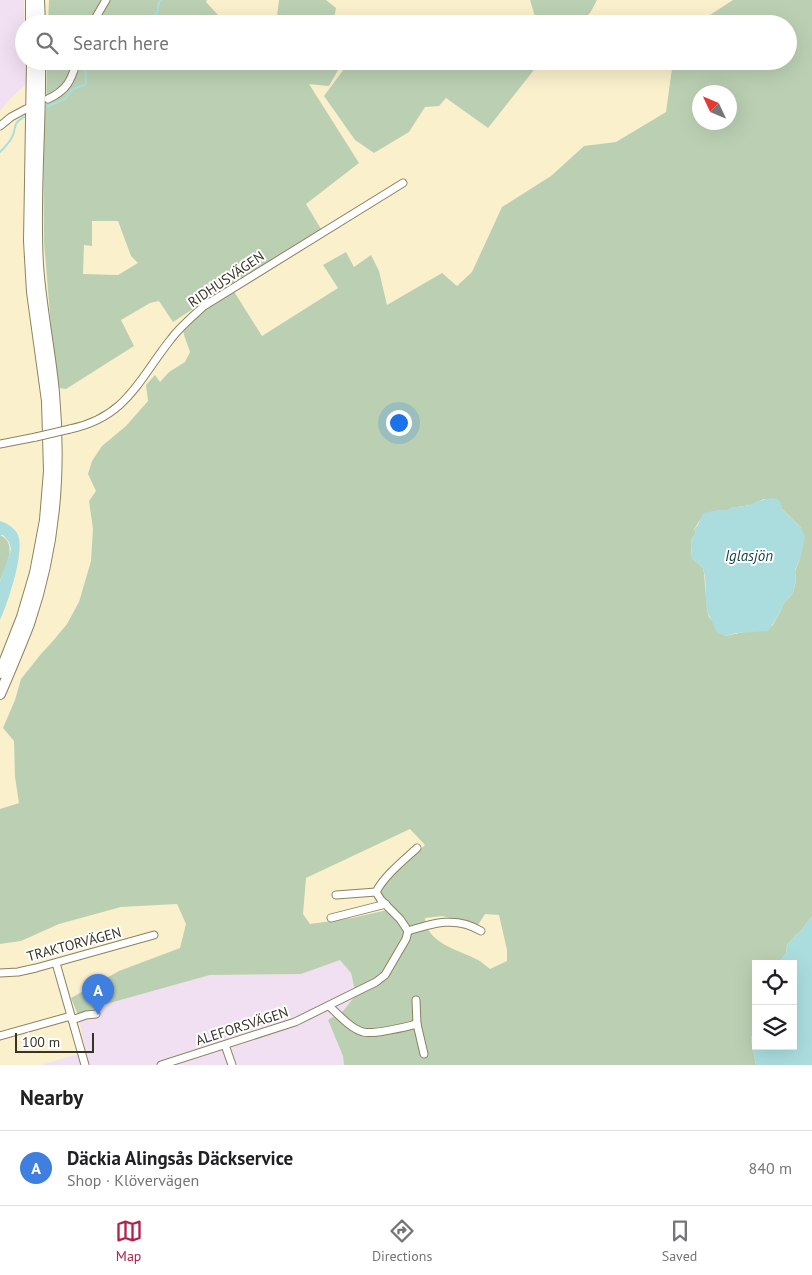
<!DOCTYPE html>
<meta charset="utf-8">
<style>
body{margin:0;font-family:"PT Sans",sans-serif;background:#f6f6f6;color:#202124}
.controls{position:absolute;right:15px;bottom:15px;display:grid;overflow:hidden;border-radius:0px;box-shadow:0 5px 20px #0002}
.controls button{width:45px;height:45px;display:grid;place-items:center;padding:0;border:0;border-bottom:1px solid #e0e0e0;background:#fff;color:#202124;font:25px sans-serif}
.compass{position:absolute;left:692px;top:85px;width:45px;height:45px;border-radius:50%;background:#fff;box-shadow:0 5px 20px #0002;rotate:314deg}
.scale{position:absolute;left:15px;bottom:12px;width:79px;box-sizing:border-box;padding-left:5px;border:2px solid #373325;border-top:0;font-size:14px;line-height:18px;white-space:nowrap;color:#373325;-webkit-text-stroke:4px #fff;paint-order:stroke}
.you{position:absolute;left:398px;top:422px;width:18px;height:18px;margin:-12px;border:4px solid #fff;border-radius:50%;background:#1a73e8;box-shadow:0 0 0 8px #1a73e833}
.badge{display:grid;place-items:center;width:32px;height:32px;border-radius:50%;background:#b3224b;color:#fff;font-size:16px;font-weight:700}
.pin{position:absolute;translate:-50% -41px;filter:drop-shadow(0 1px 2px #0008)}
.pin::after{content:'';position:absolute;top:26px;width:18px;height:15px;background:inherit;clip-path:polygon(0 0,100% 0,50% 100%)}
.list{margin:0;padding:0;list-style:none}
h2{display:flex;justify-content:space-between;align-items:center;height:65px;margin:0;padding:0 20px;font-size:21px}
h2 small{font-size:16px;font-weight:400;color:#757577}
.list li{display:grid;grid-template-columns:32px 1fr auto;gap:15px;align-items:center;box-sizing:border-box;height:75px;padding:0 20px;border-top:1px solid #e0e0e0}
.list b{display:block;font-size:19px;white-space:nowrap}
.list p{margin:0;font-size:16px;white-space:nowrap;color:#757577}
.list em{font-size:16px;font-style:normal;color:#757577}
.icon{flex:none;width:28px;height:28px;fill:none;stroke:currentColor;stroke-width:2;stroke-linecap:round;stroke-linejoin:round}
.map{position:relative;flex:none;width:812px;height:1065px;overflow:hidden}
.search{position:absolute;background:#fff;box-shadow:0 5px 20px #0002;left:15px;right:15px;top:15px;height:55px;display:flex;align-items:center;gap:12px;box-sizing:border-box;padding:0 18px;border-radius:28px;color:#757577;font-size:19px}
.sheet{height:140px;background:#fff}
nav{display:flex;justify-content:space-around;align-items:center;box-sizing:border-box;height:70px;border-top:1px solid #e0e0e0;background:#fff;font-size:14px;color:#757577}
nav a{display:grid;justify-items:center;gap:2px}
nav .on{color:#b3224b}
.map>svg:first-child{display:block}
.industrial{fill:#f1e0f2}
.green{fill:#bbd0b3;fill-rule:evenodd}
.water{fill:#abdddf}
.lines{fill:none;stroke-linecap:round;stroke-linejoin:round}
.stream{stroke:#abdddf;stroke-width:2}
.minor-casing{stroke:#8b8261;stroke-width:9}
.highway-casing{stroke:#8b8261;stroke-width:12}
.minor{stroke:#fff;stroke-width:7}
.highway{stroke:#fff;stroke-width:10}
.minor-bridge-casing{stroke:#8b8261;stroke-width:9;stroke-linecap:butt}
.minor-bridge{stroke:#fff;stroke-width:7}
.labels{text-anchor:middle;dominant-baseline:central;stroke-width:4;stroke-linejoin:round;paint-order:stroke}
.street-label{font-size:14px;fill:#373325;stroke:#fff}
.water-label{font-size:15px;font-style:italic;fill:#184648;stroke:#fff}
</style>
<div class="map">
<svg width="812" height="1065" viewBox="0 0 812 1065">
<rect width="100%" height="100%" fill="#fbf0cc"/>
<g class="industrial">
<path d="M0,0H24V61H26V84L11,98L0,111Z"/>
<path d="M340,959L351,973L356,995L343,1011L328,1020L343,1056L344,1065H40L86,1052L78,1015L99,1006L210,975L301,974Z"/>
</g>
<g class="green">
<path d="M49,0H207L206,2L219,16L240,17L244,24H48Z"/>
<path d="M279,0H326L336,8L333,24H276Z"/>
<path d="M530,0H597C594,5 592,11 589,14C575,27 554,25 537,23Z"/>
<path d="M733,0H812V916L801,931L796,935L787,945L786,953L778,964H756V1022L751,1039L756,1065H344L343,1056L328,1020L343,1011L356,995L351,973L340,960L301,974L210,975L99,1006L78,1015L71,998L119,971L180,948L186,924L177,904L121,907L59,924L21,941L0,944V809L19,803L15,777L14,741L3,728L15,700L21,679L41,654L52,642L67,624L79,602L91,561L93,529L89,501L96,491L88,474L92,461L102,446L126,426L148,401L146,385L155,375L160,382L169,372L185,362L190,352L184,335L183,328L206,309L233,290L262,336L338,288L323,265L346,252L354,267L371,255L379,271L387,305L442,273L457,286L472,272L502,207L551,176L584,146L616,142L666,112L673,61H788V24H700L710,15ZM700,92H730V122H700ZM764,499L782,509L801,528L800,559L795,571L796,580L793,593L784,603L779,614L772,626L725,636L709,617L707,609L704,573L703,568L692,558L691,544L692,538L696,534L694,529C697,526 698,522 701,519C708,511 717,510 727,511L731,508L751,505ZM410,829L425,845L379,888L377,898L387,910L352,918L310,924L303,914L306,878ZM485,914L499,915L507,950V961L490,969C486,966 482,962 478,960C459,950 426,943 425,918L442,916L478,925Z"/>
<path d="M47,61H343L329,86L309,84L359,163L306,204L321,229L236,281L173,322L159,301L150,303L121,320L134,346L66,389L59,388L53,350L44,242L43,137L46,103ZM92,221H118L131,256L138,263L118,275L83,274L84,245L92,246Z"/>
<path d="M347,61H541L488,128L446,98L439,106L425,107L409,132L374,153L355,140L324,96L344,69Z"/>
<path d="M0,535C19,544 5,566 0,581Z"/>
</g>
<g class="water">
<path d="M771,498L777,499L781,503L782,509L801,528L805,537L800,559L795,570L796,580L793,593L784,603L779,614L768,631L737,633L725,636L716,632C714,623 709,618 707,609C705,596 707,581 703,568L692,558L691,544L692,538L696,534L694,529L698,525L703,513L720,510L727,511L730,508L751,505L755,502Z"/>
<path d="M0,521C7,523 15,528 18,535C25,552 8,603 0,620V581L11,549L9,542L3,535H0Z"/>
<path d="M812,916V1065H756L751,1039L756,1022V1046H793V964H778L786,953L787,945L796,935L801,931Z"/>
</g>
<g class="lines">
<g class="stream">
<path d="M142,24L157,13L159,2L162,0"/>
<path d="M46,107L65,99L71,91L75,88L85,85C88,76 84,73 85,64L89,61"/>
<path d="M0,152C4,148 8,144 11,139C18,128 10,124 26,116"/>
</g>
<g class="minor-casing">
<g id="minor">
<path d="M92,24L106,0"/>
<path d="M48,99C67,90 71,81 77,61"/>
<path d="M0,126L11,117L26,109"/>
<path d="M70,429C127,417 139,379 171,339C180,327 192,317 204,306L403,183"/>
<path d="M0,444L36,437"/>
<path d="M376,892C385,875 403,861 417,848"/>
<path d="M331,918L386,904"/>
<path d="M408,931C434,923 456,916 481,931"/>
<path d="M56,963L85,1065"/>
<path d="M0,973L18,972L36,968L154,935"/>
<path d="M416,1000L417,1024L424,1054"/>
<path d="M329,1006C339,1015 350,1028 363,1032C375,1035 404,1027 417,1024"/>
<path d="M72,1020L86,1015L96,1014"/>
<path d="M0,1036L71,1016"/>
<path d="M225,1045L232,1065"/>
<path d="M161,1065L295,1022L376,982L385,975L406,939L408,931L400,919L381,900L376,892L336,895"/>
</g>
</g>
<g class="highway-casing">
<g id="highway">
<path d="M31,0V24"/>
<path d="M39,0L40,24"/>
<path d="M0,673L22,617L35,573L45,520L49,471L47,401L32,292L29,241L32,61"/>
<path d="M0,694C10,671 20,647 29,624C55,547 61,473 54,393C50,350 41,308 38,265C34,197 41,129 40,61"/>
</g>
</g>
<use href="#minor" class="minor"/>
<use href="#highway" class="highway"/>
<g class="minor-bridge-casing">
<path id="minor-bridge" d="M36,437L70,429"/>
</g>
<use href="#minor-bridge" class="minor-bridge"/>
</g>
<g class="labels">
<g class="street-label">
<text transform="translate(226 279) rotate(-34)">RIDHUSVÄGEN</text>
<text transform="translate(74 944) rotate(-15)">TRAKTORVÄGEN</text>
<text transform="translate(242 1026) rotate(-18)">ALEFORSVÄGEN</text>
</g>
<g class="water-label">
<text x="749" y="555">Iglasjön</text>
</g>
</g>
</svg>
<div class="controls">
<button><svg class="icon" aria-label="locate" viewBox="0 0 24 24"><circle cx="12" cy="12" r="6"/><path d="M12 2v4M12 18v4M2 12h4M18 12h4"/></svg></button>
<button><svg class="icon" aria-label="layers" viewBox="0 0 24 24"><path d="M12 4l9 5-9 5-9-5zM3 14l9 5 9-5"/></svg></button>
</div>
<svg class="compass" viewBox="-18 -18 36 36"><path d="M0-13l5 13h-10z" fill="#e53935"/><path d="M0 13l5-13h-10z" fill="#757577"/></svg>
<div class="scale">100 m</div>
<div class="you"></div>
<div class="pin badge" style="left:98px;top:1015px;background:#3f7fe0">A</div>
<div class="search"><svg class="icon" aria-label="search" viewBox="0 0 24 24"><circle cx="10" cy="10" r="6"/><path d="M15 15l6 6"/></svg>Search here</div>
</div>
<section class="sheet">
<h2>Nearby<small></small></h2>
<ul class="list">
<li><span class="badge" style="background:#3f7fe0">A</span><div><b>Däckia Alingsås Däckservice</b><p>Shop · Klövervägen</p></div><em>840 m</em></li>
</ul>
</section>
<nav>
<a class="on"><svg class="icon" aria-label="map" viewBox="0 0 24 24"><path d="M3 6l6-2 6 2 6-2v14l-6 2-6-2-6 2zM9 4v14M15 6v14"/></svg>Map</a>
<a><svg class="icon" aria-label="directions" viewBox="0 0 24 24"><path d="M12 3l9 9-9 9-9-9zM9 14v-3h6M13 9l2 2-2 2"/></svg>Directions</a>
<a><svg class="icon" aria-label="saved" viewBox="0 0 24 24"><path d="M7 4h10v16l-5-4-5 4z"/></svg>Saved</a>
</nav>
